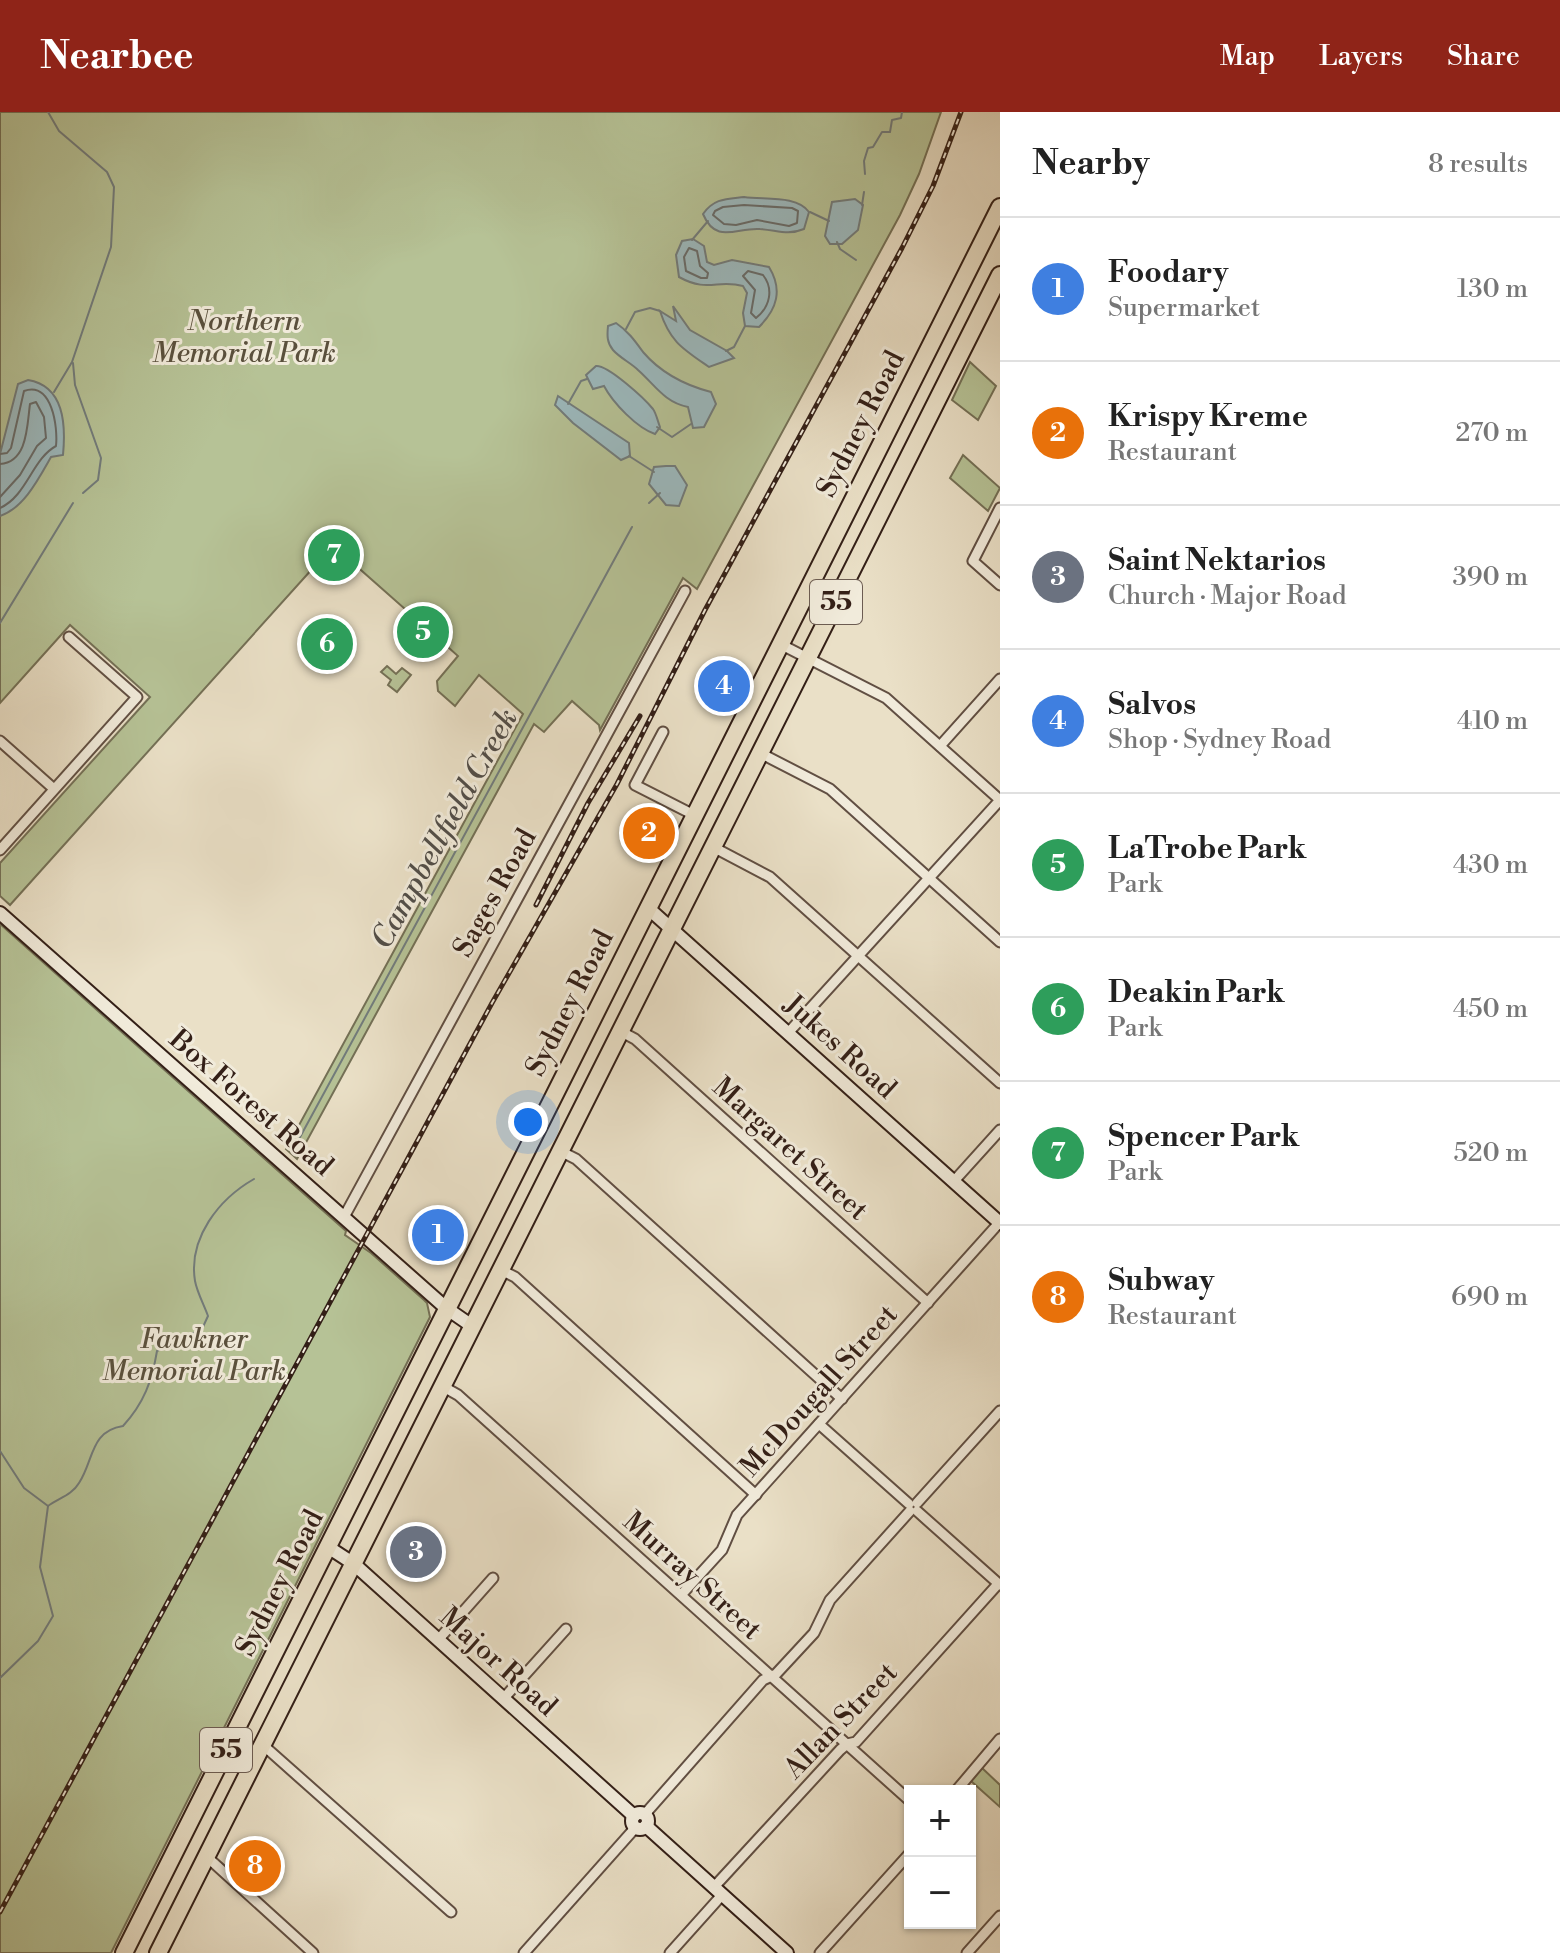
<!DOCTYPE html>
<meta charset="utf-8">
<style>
body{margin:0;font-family:"Libre Bodoni",serif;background:#f2f2f2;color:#222}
.controls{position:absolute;right:24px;bottom:24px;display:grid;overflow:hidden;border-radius:0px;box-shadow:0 2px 6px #0004}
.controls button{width:72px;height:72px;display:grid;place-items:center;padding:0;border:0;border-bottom:2px solid #e0e0e0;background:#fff;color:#222;font:40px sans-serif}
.you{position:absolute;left:528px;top:1010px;width:28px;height:28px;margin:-20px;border:6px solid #fff;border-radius:50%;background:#1a73e8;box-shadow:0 0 0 12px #1a73e833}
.badge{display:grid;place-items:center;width:52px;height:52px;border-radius:50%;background:#8f2418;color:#fff;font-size:26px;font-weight:700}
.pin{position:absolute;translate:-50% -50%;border:4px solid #fff;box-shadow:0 2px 8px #0006}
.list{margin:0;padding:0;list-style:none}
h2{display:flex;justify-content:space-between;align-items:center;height:104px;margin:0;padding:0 32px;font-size:34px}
h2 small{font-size:26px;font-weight:400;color:#767676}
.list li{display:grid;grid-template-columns:52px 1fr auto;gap:24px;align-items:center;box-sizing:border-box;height:144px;padding:0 32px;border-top:2px solid #e0e0e0}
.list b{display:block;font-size:30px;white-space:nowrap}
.list p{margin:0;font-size:26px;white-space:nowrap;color:#767676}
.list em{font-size:26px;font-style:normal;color:#767676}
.map{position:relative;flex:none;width:1000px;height:1841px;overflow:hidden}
header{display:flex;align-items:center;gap:48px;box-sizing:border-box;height:112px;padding:0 40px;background:#8f2418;color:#fff}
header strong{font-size:38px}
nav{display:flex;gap:44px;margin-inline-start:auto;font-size:28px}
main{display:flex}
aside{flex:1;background:#fff}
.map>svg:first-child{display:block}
.green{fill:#b6c296;stroke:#747056;stroke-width:2}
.water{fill:#9cbabf;stroke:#727c7c;stroke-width:2}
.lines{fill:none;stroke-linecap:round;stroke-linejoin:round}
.shore{stroke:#686c6b;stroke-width:2}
.stream{stroke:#727c7c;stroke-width:2}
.street-casing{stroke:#614f43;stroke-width:13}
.secondary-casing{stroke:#331f17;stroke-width:16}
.highway-casing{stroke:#331f17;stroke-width:20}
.street{stroke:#f1ebdb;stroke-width:9}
.secondary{stroke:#f1ebdb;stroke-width:12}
.highway{stroke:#eae0c7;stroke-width:16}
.rail-casing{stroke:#331f17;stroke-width:5}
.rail{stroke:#f1ebdb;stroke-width:2;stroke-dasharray:6;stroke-linecap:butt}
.labels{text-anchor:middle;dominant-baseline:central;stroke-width:6;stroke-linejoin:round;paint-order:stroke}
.shield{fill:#f1ebdb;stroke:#6c5c52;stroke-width:2}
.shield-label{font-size:26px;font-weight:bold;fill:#331f17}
.park-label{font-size:28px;font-style:italic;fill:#5a503d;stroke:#f1ebdb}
.street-label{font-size:28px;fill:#331f17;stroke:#f1ebdb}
.water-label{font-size:30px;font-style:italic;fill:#524e49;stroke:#f1ebdb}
</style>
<header>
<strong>Nearbee</strong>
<nav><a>Map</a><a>Layers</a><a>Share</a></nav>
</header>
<main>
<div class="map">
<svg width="1000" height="1841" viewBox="0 0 1000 1841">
<rect width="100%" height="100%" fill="#eae0c7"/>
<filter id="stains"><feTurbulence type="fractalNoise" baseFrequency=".0025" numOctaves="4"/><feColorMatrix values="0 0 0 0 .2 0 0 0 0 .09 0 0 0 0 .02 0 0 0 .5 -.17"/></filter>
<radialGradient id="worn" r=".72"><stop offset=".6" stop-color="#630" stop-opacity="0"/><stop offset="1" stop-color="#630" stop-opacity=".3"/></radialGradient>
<g class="green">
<path d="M0,0H941L919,62L900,103L697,477L683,466L600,618L599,613L572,589L544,620L534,612L297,1047L286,1037L523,602L479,563L455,594L438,579L437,569L458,544L440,528L426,543L409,528L422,512L354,452L340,467L327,469L313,456L10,793L0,784V751L150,585L70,513L0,591Z"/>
<path d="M970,250L996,274L978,308L952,288Z"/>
<path d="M963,343L1000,376L988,399L950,366Z"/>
<path d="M325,519L339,533L329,545L315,532Z"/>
<path d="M387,554L396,562L402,556L411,563L397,580L388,573L391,568L381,560Z"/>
<path d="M0,812L346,1119L345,1123L371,1141L424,1188L427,1191L430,1205L111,1841H0Z"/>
<path d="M981,1655L1000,1673V1695L971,1669Z"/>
</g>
<g class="water">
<path d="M744,85C765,88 797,83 809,100L804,117C787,124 777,118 760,117C737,115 716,133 703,102C714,86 727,87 744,85Z"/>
<path d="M855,87L863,93L858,118L842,132H830L825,124L832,90Z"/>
<path d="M693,127L704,134L707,150L714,153L732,148L769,155C783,178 777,197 759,215L745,214L743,201L747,181L743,174C717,167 708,181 679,165L676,143L682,129Z"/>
<path d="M673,194L690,218L727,239L734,246L709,255C683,237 670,230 660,199L676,209Z"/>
<path d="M616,211C628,219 635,229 643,240C661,261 684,273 711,280L716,292L704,315L693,316L688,295C664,290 655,273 638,258C631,251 620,246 613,238C607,231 607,224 608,214Z"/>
<path d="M596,254C608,253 644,286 653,297C656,301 658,310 660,315L655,322C637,316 613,291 604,274L593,277L586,263Z"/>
<path d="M28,268C64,274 66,312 63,343L51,345C39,366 24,396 0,404V342L18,272Z"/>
<path d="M558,284L629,331L630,344L621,348L573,311L555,293Z"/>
<path d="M666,354H675L687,373L679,394L666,393L649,372L654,355Z"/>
</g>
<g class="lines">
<g class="shore">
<path d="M744,93L792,96L798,99L797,111L789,114L757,108L736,113L724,112L713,103L715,99L723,95Z"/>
<path d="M689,136L697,139L700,154L708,161L707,166H701L686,159L684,145Z"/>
<path d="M748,159L763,163C774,177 770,195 756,206L751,201L755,178L743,164Z"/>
<path d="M0,342L7,341L11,336L24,279C52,269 58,315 56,334C32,347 27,384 0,396"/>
<path d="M0,352C28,350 27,313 30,292L36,290L44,305L46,326L37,334L20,363L0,385"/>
</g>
<g class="stream">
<path d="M48,0L59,19L107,60L114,75L111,135L72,250L54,280"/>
<path d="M865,62L864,49L868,36L873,35L882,20H890L892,8L901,6L902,0"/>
<path d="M862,93L864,80"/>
<path d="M810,100L829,109"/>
<path d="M692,128L708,109"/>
<path d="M837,130L840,137L856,148"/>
<path d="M626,217L635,200L650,196L660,199"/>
<path d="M726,239L734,235L745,214"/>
<path d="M73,251L75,273L101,346L98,368L83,381"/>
<path d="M568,292L581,269L587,267"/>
<path d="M657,315L672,325L691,312"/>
<path d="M629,344L654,360"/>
<path d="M649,391L660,381"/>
<path d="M0,511L73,391"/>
<path d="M293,1038L632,415"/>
<path d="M0,1339L24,1376L48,1394L40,1455L53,1504L38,1529L0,1566"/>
<path d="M48,1394C59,1386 72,1383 79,1371C94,1348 90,1319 123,1314C144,1291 152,1269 157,1239L202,1217L208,1204C204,1193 197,1180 195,1169C188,1126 219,1087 254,1067"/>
</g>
<g class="street-casing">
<g id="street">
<path d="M1000,396L973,449L1000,473"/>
<path d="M780,532L886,586L1000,688L788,921"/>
<path d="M663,620L635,673L694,703"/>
<path d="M0,629L54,677"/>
<path d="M940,634L1000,567"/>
<path d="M760,641L830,677L1000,830"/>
<path d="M713,735L770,765L1000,971"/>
<path d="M0,738L137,585L69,525"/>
<path d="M620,919L635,927L928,1191"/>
<path d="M560,1039L576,1047L842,1287"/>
<path d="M954,1069L1000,1018"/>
<path d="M344,1105L685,479"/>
<path d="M501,1158L515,1165L756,1383"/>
<path d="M442,1274L458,1283L910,1689"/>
<path d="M819,1312L909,1392"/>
<path d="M917,1391L1000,1299"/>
<path d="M917,1399L1000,1473"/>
<path d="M682,1482L722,1438L737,1403L999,1111"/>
<path d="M438,1528L493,1466"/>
<path d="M503,1587L566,1517"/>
<path d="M263,1633L451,1800"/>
<path d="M956,1679L1000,1627"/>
<path d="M645,1702L763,1568L776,1562L814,1521L830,1488L910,1399"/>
<path d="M206,1744L313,1841"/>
<path d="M714,1775L840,1638L847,1632L856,1630L998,1472"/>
<path d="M524,1841L636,1715"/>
<path d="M670,1841L722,1783"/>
<path d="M820,1841L910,1741"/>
<path d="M967,1841L1000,1804"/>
</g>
</g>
<g class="secondary-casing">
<g id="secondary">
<path d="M648,796L1000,1111"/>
<path d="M0,801L446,1196L472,1214"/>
<path d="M328,1435L354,1452L634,1704"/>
<circle cx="640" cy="1709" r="8"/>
<path d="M646,1714L787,1841"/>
</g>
</g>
<g class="highway-casing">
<g id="highway">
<path d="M124,1841L1000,95"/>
<path d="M158,1841L1000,163"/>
</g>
</g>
<use href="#street" class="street"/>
<use href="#secondary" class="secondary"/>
<use href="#highway" class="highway"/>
<g class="rail-casing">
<g id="rail">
<path d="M536,793L588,691L640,604"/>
<path d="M0,1800L492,891L617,672L705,498L902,136L933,74L961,0"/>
</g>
</g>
<use href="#rail" class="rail"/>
</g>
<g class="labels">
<g class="shield">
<rect x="810" y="468" width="52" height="44" rx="6"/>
<rect x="200" y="1616" width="52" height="44" rx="6"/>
</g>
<g class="shield-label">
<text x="836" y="490">55</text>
<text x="226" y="1638">55</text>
</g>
<g class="park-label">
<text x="244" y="209">Northern<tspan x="244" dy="32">Memorial Park</tspan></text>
<text x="194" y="1227">Fawkner<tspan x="194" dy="32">Memorial Park</tspan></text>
</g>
<g class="street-label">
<text transform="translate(861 312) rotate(-63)">Sydney Road</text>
<text transform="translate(495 781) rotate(-61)">Sages Road</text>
<text transform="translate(570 891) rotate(-63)">Sydney Road</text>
<text transform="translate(840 935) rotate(42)">Jukes Road</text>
<text transform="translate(251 991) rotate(41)">Box Forest Road</text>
<text transform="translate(790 1037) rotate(42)">Margaret Street</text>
<text transform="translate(819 1279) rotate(-48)">McDougall Street</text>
<text transform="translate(692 1464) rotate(42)">Murray Street</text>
<text transform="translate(280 1471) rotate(-63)">Sydney Road</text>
<text transform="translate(498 1550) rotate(42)">Major Road</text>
<text transform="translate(841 1609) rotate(-46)">Allan Street</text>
</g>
<g class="water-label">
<text transform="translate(445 717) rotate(-61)">Campbellfield Creek</text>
</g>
</g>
<rect width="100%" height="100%" filter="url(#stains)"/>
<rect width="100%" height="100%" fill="url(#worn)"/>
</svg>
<div class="controls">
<button>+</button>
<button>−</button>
</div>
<div class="you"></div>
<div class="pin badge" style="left:438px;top:1123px;background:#3f7fe0">1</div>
<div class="pin badge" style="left:649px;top:721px;background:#e8710a">2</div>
<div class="pin badge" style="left:416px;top:1440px;background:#6b7280">3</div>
<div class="pin badge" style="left:724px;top:574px;background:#3f7fe0">4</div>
<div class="pin badge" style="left:423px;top:520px;background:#2e9e5b">5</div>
<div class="pin badge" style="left:327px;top:532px;background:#2e9e5b">6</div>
<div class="pin badge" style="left:334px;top:443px;background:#2e9e5b">7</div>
<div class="pin badge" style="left:255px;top:1754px;background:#e8710a">8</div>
</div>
<aside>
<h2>Nearby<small>8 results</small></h2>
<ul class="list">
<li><span class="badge" style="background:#3f7fe0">1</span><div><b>Foodary</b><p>Supermarket</p></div><em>130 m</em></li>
<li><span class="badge" style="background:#e8710a">2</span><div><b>Krispy Kreme</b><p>Restaurant</p></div><em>270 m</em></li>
<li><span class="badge" style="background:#6b7280">3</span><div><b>Saint Nektarios</b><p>Church · Major Road</p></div><em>390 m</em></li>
<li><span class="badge" style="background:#3f7fe0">4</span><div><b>Salvos</b><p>Shop · Sydney Road</p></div><em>410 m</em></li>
<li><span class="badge" style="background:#2e9e5b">5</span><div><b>LaTrobe Park</b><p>Park</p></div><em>430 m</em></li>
<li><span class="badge" style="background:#2e9e5b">6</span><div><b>Deakin Park</b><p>Park</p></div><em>450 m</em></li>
<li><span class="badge" style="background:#2e9e5b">7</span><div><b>Spencer Park</b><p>Park</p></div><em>520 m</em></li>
<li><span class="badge" style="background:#e8710a">8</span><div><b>Subway</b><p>Restaurant</p></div><em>690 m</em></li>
</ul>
</aside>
</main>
